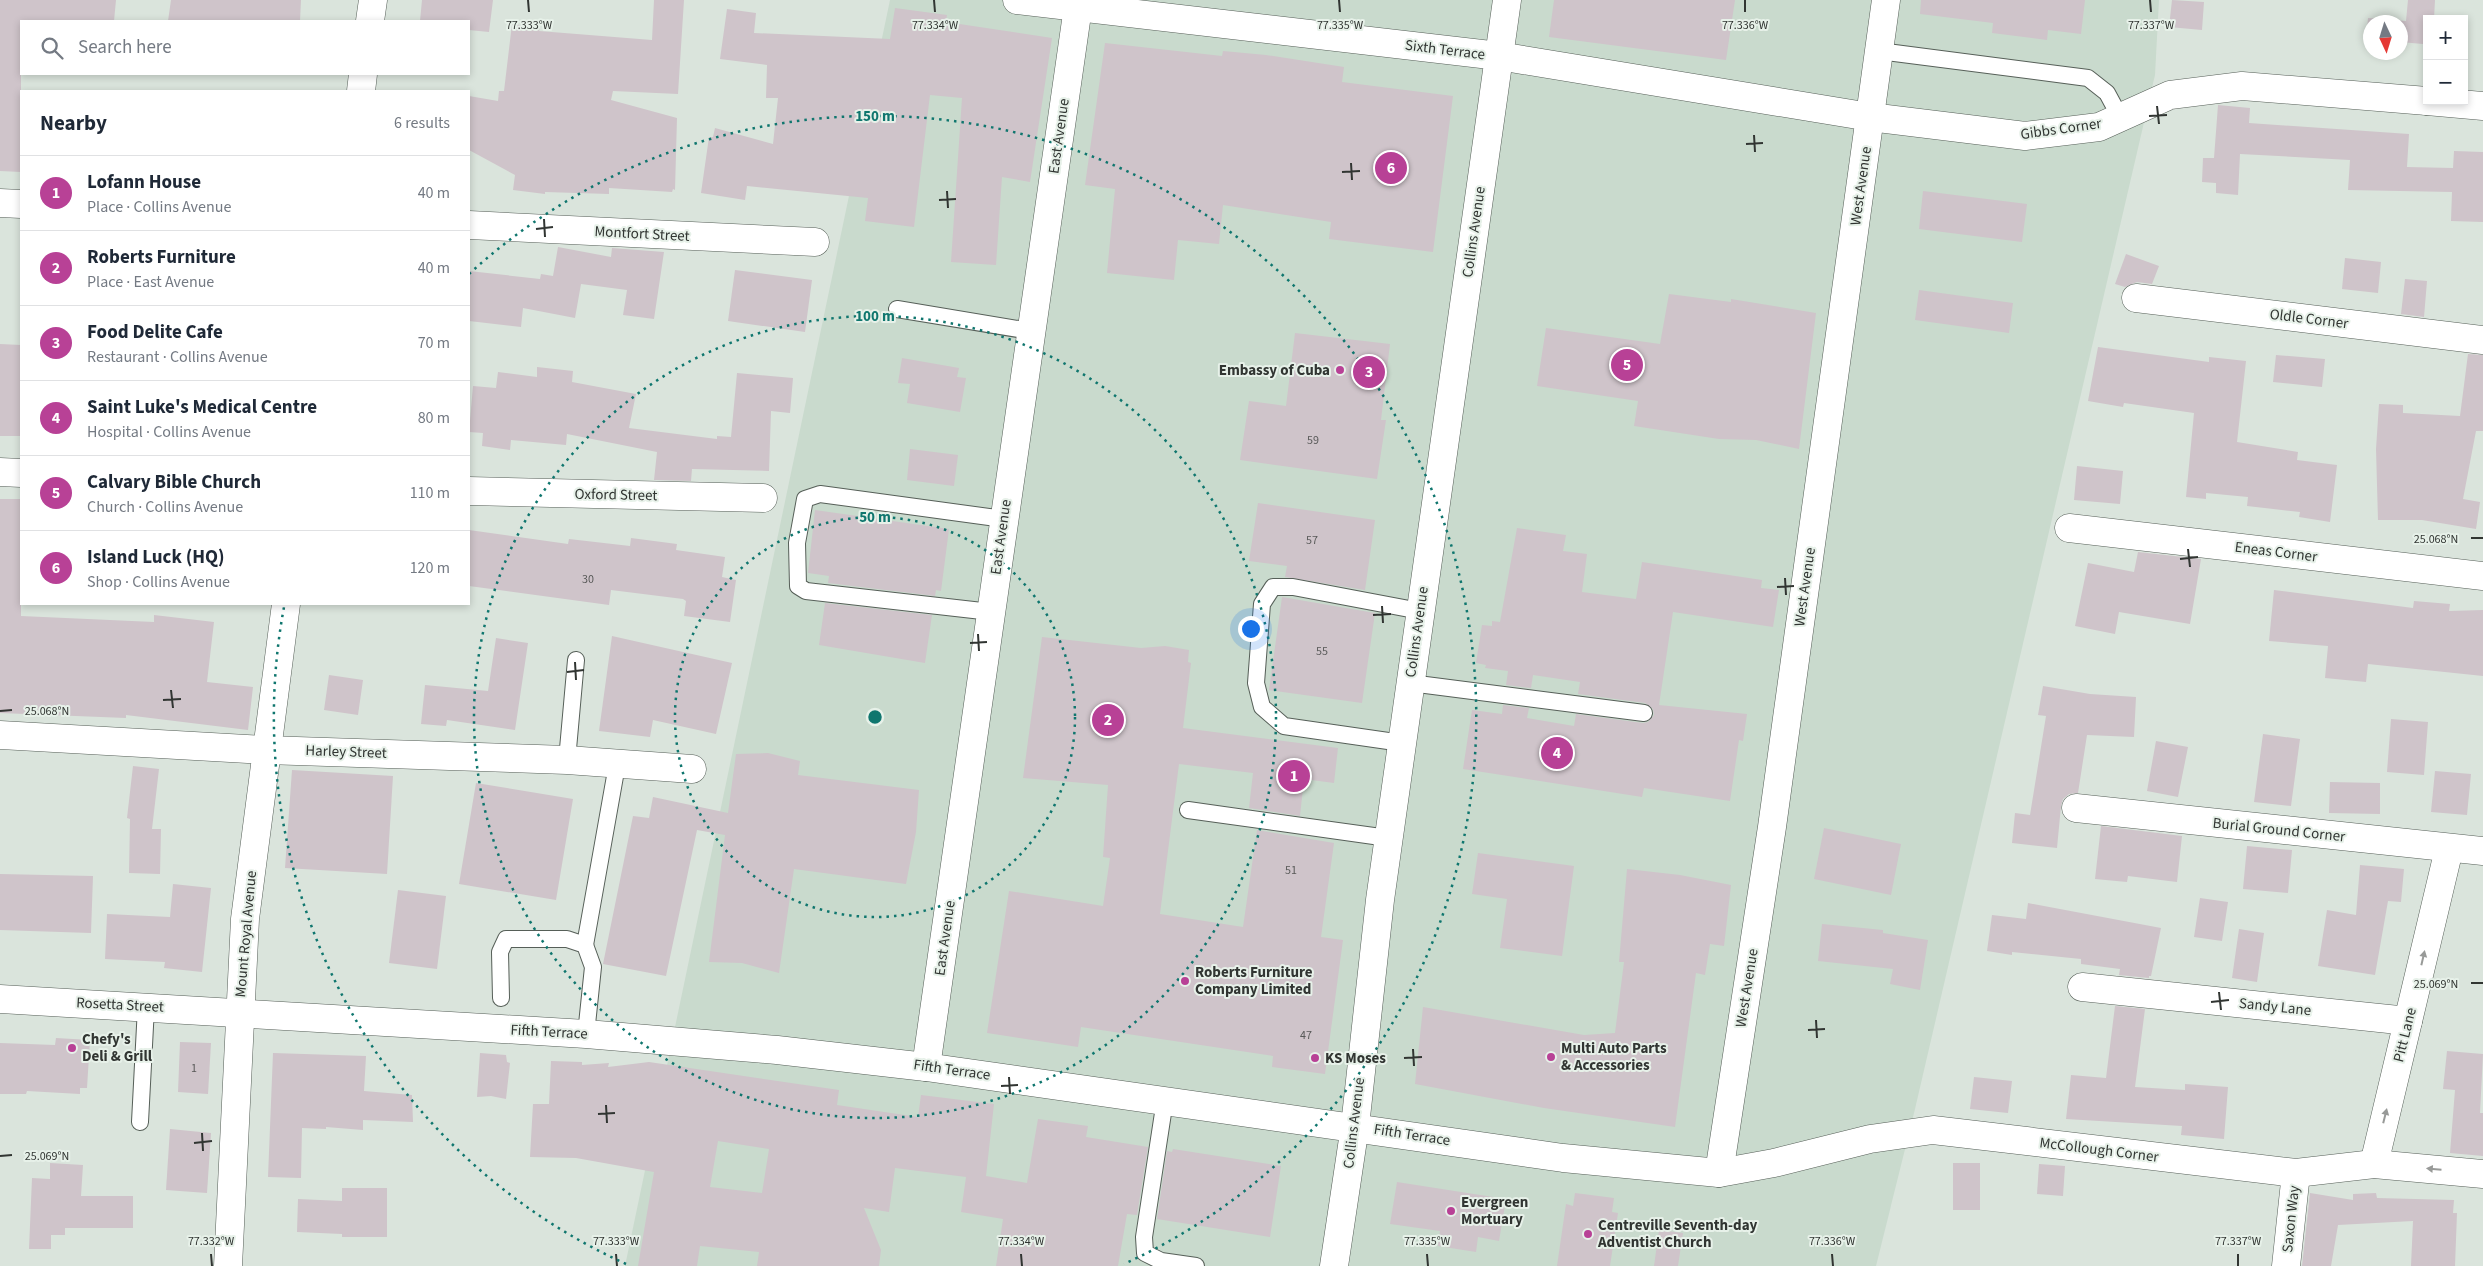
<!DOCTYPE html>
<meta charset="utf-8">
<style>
body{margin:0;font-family:"Source Sans 3",sans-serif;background:#f6f6f7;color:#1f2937}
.controls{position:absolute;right:15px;top:15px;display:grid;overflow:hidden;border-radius:0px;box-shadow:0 2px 8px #0003}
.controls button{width:45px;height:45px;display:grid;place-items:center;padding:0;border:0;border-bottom:1px solid #e0e1e3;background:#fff;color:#1f2937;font:25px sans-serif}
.compass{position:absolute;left:2363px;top:15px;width:45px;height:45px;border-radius:50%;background:#fff;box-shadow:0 2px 8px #0003;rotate:176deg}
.you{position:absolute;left:1250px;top:628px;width:18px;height:18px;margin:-12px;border:4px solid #fff;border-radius:50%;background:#1a73e8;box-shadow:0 0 0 8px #1a73e833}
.badge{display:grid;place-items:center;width:32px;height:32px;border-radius:50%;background:#b84196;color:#fff;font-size:16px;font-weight:700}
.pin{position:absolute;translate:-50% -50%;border:2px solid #fff;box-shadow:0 1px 5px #0006}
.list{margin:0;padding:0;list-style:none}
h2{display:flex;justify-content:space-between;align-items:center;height:65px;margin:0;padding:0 20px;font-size:21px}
h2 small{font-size:16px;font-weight:400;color:#747a83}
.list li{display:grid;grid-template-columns:32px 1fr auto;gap:15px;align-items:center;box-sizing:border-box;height:75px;padding:0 20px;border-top:1px solid #e0e1e3}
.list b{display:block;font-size:19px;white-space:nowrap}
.list p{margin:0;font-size:16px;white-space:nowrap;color:#747a83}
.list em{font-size:16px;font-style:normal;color:#747a83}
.icon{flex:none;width:28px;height:28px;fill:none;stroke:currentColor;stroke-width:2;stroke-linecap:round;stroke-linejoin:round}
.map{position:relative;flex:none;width:2483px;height:1266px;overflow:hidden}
.search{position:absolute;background:#fff;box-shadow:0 2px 8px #0003;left:20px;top:20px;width:450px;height:55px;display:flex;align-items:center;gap:12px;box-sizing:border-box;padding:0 18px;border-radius:0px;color:#747a83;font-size:19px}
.panel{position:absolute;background:#fff;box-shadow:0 2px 8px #0003;left:20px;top:90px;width:450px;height:515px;border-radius:0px}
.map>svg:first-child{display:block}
.built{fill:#c9dacd}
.building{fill:#cfc4ca;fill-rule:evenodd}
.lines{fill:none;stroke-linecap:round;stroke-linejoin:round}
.lane-casing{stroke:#565f58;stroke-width:18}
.street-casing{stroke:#565f58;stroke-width:29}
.secondary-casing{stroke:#565f58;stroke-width:29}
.lane{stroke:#fff;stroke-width:16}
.street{stroke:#fff;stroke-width:28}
.secondary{stroke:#fff;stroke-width:28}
.oneway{fill:#989a98}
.ticks{fill:none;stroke:#313532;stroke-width:2}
.ring{fill:none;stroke:#0f766e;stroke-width:2.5;stroke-dasharray:2.5 5}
.poi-dot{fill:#b84196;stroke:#e7f1e9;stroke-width:2}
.labels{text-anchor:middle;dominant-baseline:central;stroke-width:4;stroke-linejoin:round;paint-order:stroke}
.number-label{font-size:12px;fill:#585958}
.street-label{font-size:15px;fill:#313532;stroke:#e7f1e9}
.poi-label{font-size:15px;font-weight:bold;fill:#313532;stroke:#e7f1e9;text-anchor:start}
.ticks-label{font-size:12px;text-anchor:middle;fill:#313532;stroke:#e7f1e9;stroke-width:4;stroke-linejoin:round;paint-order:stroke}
.centre{fill:#0f766e;stroke:#e7f1e9;stroke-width:2.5}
.ring-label{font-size:15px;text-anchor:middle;font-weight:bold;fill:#0f766e;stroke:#e7f1e9;stroke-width:4;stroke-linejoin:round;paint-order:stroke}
</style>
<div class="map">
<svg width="2483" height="1266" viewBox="0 0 2483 1266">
<rect width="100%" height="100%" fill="#dae4dc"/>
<path class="built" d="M890,0H2159L2155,75L1915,1109L1876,1266H625Z"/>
<g class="building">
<path d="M0,0H116L114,21H21V172L0,171Z"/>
<path d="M171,0H301L300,21H168Z"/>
<path d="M422,0H493L489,32L469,30V21H420Z"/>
<path d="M654,0H684L678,94L613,91L611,100L677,118L675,190L673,189L672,192L609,188V194L545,192V194L513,190L515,175L469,150V96L498,101L499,91H504L512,24L540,28L539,31L652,40Z"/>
<path d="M1554,0H1735L1726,60L1549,37Z"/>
<path d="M1921,0H2085L2081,34L2048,30L2047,40L1992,33L1993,23L1920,14Z"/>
<path d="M2172,0L2204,2L2202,30L2169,27Z"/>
<path d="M2408,0H2435L2434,19H2427V38H2423V44L2400,42V22H2370V41H2366L2368,18L2406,21Z"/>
<path d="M895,8L947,15L946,22L1052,38L1030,182L1002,177L996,265L951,262L962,98L930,95L914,227L865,221L868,198L747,186L745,200L701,193L709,137H713L715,128L773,144L778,98H766L767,65L720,59L727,9L756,13L754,33L890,39Z"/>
<path d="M1105,43L1222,56L1223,51L1266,55L1344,67L1342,82L1453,96L1433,252L1329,239L1331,222L1223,205L1219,244L1178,240L1174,280L1107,273L1115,189L1085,185Z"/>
<path d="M2218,105L2250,108L2249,123L2409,134L2407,167L2453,168L2454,151L2483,152V222L2451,221L2452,192L2348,190L2350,160L2240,154L2238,195L2216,193V183L2202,182L2203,158H2214Z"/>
<path d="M1923,191L2027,204L2022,242L1919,229Z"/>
<path d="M558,247L611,257L612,248L664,252L654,319L623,315L627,290L581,284L575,318L523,308L521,327L469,321V271L540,279L541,274L553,276Z"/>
<path d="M2126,254L2159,266L2152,284L2137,282L2125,287L2115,284Z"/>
<path d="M2345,258L2381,262L2378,293L2342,289Z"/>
<path d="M735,270L812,280L805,332L728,321Z"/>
<path d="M2405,279L2427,281L2424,317L2401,314Z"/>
<path d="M1919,290L2013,303L2009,333L1915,320Z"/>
<path d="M1669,294L1731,302V299L1816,313L1799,449L1756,440L1719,439L1634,426L1638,401L1537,386L1546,328L1660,344Z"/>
<path d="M1295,333L1390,344L1381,420H1386L1377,479L1240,460L1249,401L1286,406Z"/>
<path d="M0,344L21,345V436H0Z"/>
<path d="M2098,347L2209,362V357L2246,361L2237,442L2298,452L2297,460L2337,465L2330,522L2299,517L2300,512L2247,506L2248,497L2206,493V499L2186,497L2194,413L2124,403L2123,407L2088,401Z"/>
<path d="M2468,354L2483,355V431H2476L2463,499L2480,502L2476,529L2422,520H2378L2376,449L2379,404L2403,405V413L2460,416Z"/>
<path d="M2276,355L2325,359L2322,387L2273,382Z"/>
<path d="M902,358L959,368L957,377L966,378L960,412L907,403L910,384L898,383Z"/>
<path d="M537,367L573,371L572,382L636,394L629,428L717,439V436L731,437L737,373L793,378L790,413L771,411L769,471L692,469L691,481L654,480L657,452L567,434L566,445L511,440L510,450L482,446L483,433L469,432L473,386L496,388L498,372L537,377Z"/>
<path d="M910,449L958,455L954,486L907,480Z"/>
<path d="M2077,466L2123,471L2120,504L2074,500Z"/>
<path d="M0,499H21V616L154,622V615L214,622L207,682L253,687L248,730L126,715V718L0,713Z"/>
<path d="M1258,503L1375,520L1365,590L1285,577L1287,566L1249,561Z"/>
<path d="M815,510L949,529L941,591L936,590L935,596L828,583L829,576L808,573Z"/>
<path d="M1517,528L1566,535L1563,551L1587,554L1582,592L1636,599L1642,562L1762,580L1761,588L1779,590L1773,627L1673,612L1659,705L1747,714L1743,741L1739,740L1730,801L1644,788L1642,797L1463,769L1472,710L1502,714L1503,705L1529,708L1527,718L1574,726L1576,714L1643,723L1648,722L1654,715L1653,709L1645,703L1578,694L1580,682L1533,675L1531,688L1506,685L1508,671L1485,668L1486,665L1476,663L1482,625L1492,626V621L1500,622Z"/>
<path d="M469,530L568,544L569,539L630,546L631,538L677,544L676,550L725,557L722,577L736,580L730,622L684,616L686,601L683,599L611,590L609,605L469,586Z"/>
<path d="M2138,552L2201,559L2190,624L2119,612L2115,634L2075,626L2088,563L2134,572Z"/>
<path d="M2274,590L2413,608L2414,601L2450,604L2449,611L2483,610V676L2368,664L2366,682L2325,678L2328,646L2269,641Z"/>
<path d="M1282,597L1375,613L1362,703L1269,690Z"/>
<path d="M825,603L932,615L925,663L819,645Z"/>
<path d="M612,636L732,663L716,734L653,720L650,737L599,731Z"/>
<path d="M1042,637L1141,648L1165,646L1189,650L1188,662L1191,663L1183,728L1338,748L1334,783L1304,779L1300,816L1249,808L1253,773L1179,764L1160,914L1243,927L1257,830L1334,843L1321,937L1343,940L1325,1074L1272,1067L1273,1056L1081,1027L1078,1047L987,1033L1009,891L1103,906L1110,858L1103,857L1108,785L1023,778Z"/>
<path d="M496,638L528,643L515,730L447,720L446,726L421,724L425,685L488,691Z"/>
<path d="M329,675L363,680L358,715L324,710Z"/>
<path d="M2043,686L2090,694L2136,697L2134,737L2087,735L2078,793L2069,794L2063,799L2061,806L2057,848L2012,843L2015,813L2030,815L2046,716L2038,715Z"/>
<path d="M2391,719L2428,722L2424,775L2387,772Z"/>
<path d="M2263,734L2300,739L2291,806L2254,802Z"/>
<path d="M2156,741L2188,747L2178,797L2147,791Z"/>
<path d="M768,753L800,761L798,775L919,790L916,832L906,884L794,869L779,973L742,963L709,962L725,835L697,830L666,976L603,964L633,816L649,818L653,797L728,813L736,754Z"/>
<path d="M133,766L159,769L152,829H161L160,874L129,873L130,819L127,818Z"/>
<path d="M292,770L393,776L387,874L285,868Z"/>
<path d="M2435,771L2471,774L2467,815L2431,812Z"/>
<path d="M2330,782L2380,783V814L2329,813Z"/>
<path d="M476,783L573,799L556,900L459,884Z"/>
<path d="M2101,826L2182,836L2177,882L2128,876L2127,882L2095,879Z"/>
<path d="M1824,828L1901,844L1891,895L1814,879Z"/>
<path d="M2247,846L2292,850L2288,893L2243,889Z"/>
<path d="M1478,853L1574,866L1562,956L1500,948L1507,899L1472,894Z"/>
<path d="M2360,865L2404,869L2401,902L2388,901L2375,975L2318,966L2327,910L2356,915Z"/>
<path d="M1627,869L1680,875L1731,885L1724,946L1710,944L1705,975L1696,973L1675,1127L1544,1108L1415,1084L1423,1007L1584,1035L1615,1033L1624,962H1619Z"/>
<path d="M0,874L93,876L91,933L0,930Z"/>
<path d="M173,884L211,888L202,972L164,968L165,962L105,959L107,914L170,917Z"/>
<path d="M398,890L446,896L437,969L389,963Z"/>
<path d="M2200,898L2228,902L2222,941L2194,937Z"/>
<path d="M2028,903L2161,928L2151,976H2149V978L2119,975L2120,969L2081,964V959L2012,952V955L1987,951L1992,915L2026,919Z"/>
<path d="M1822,924L1883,930V933L1928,940L1920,990L1890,984L1893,969L1818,961Z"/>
<path d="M2239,929L2264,933L2257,982L2232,978Z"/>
<path d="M2115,1006L2145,1009L2135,1087L2185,1090V1084L2228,1087L2224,1139L2181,1135L2182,1126L2066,1119L2071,1075L2106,1078Z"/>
<path d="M56,1038L90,1040L87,1088H80V1094L27,1091L26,1094H0V1043L55,1045Z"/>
<path d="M180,1042L211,1043L208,1094L178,1092Z"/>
<path d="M2447,1051L2483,1054L2480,1113H2483V1156L2450,1153L2455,1090L2443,1089Z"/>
<path d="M273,1053L366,1056L364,1091L412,1095L413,1122L363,1120V1130L326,1127V1129L302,1128L301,1178L268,1177Z"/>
<path d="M480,1053L506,1055L507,1062L510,1063L506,1099L491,1096L477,1097Z"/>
<path d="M551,1061L582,1062V1065L609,1063L608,1067L649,1062L839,1090L837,1105L918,1117L921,1095L994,1104L986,1176L1027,1183L1038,1119L1088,1126L1086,1137L1148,1147L1137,1215L1127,1214L1118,1266H996L1003,1219L961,1212L966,1177L895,1168L889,1212L864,1208L881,1250L879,1266H757L759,1252L700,1246L697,1266H638L654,1172L576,1158L530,1157L533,1104H549ZM718,1141L769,1149L762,1193L710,1187Z"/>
<path d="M1974,1077L2012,1081L2008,1113L1970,1109Z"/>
<path d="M170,1129L211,1133L207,1193L166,1190Z"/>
<path d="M1173,1149L1281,1166L1270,1237L1157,1219L1167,1151L1172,1152Z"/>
<path d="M50,1163L83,1165L81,1196H133V1228H65V1235H51V1249H29L32,1178L50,1179Z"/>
<rect x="1953" y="1163" width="27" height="47"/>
<path d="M2039,1164L2065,1166L2063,1196L2037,1194Z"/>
<path d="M1397,1182L1506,1199L1499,1241L1478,1237L1476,1252L1438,1246L1440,1231L1390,1224Z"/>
<path d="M342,1188H387V1237H342V1234L297,1232L298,1199L342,1201Z"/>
<path d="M1575,1193L1614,1198L1612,1212L1618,1213L1610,1266H1557L1566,1204L1573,1206Z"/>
<path d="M2310,1193L2353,1200V1194L2376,1193L2377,1198L2454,1200L2453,1213H2457L2455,1266H2411L2413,1221L2338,1225L2331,1266H2302Z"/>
<path d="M1659,1230L1683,1233L1678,1266H1654Z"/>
</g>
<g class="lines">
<g class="lane-casing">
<g id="lane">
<path d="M1879,51L2088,78L2107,93L2120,117"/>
<path d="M897,309L1030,331"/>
<path d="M991,612L806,591L798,586L797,543L805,499L820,494L1004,519"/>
<path d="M1410,683L1644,713"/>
<path d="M1402,743L1284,726L1262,707L1256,683L1262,604L1273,587H1293L1420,611"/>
<path d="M567,760L576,660"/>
<path d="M1188,810L1388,838"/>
<path d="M585,945L617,765"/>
<path d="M501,998L500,952L506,939H567L585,945L593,967L586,1034"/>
<path d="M1165,1100L1144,1237L1145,1253L1161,1261L1196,1266"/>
<path d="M140,1122L146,1007"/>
</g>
</g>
<g class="street-casing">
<g id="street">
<path d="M1017,0L1499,56L1870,117L2025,136L2099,127L2170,95L2242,86L2427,101"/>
<path d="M2427,101L2483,106"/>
<path d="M0,203L21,204"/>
<path d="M469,225L815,242"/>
<path d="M2136,298L2483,340"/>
<path d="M0,472L21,473"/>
<path d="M469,491L763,498"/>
<path d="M2069,528L2483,576"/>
<path d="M0,735L266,750L567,760L692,769"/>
<path d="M2076,808L2483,851"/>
<path d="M2082,987L2408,1021"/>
<path d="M0,999L586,1034L777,1050L926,1067L1563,1158L1719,1173L1774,1163L1870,1139L1933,1130L2296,1173L2374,1164L2483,1174"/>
<path d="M926,1067L1078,7"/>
<path d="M2374,1164L2449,849"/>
<path d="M1719,1173L1772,827L1886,0"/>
<path d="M2286,1266L2296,1173"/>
</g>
</g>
<g class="secondary-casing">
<g id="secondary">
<path d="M370,21L373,0"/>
<path d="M361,91L363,74"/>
<path d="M228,1266L245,919L286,604"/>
<path d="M1334,1266L1355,1126L1380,900L1507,0"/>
</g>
</g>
<use href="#lane" class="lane"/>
<use href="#street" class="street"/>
<use href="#secondary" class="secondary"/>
</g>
<defs><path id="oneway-solid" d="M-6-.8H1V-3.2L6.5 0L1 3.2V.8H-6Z" transform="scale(1.25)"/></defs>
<g class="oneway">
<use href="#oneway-solid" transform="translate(2423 958) rotate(-77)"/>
<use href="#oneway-solid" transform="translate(2385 1116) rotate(-76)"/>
<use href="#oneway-solid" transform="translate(2434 1169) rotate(-175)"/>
</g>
<path class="ticks" d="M528,0L529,12M934,0L935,12M1339,0L1340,12M1745,0V12M2150,0L2151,12M2157,106L2159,124M2149,116L2167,115M1754,135L1755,152M1746,144L1763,143M1351,163L1352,180M1342,172L1360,171M947,191L948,208M939,200L956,199M544,219L545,237M536,229L553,227M2471,538H2483M2188,549L2190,567M2180,559L2198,557M1785,578L1786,595M1777,587L1794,586M1382,606L1383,623M1373,615L1391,614M978,634L979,651M970,643L987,642M575,662L576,680M567,672L584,670M171,690L173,708M163,700L181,699M0,711L12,710M2471,983H2483M2219,992L2221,1010M2211,1002L2229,1000M1816,1020L1817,1038M1808,1030L1825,1029M1413,1049L1414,1066M1404,1058L1422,1057M1009,1077L1010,1094M1001,1086L1018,1085M606,1105L607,1123M598,1114L615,1113M202,1133L203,1151M194,1143L212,1141M0,1156L12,1155M211,1254L212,1266M616,1254L617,1266M1021,1254L1022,1266M1427,1254L1428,1266M1832,1254L1833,1266M2238,1254V1266"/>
<g class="ring">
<circle cx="875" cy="717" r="200"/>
<circle cx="875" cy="717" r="401"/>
<path d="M626 1264A601 601 0 0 1 284 607M469 274A601 601 0 1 1 1124 1264"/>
</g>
<g class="poi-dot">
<circle cx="1340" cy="370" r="5"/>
<circle cx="1185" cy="981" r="5"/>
<circle cx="72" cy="1048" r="5"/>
<circle cx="1551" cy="1057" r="5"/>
<circle cx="1315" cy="1058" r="5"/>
<circle cx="1451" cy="1211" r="5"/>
<circle cx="1588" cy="1234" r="5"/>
</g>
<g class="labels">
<g class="number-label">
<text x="1313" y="440">59</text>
<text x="1312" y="540">57</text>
<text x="588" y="579">30</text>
<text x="1322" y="651">55</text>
<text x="1291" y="870">51</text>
<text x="1306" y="1035">47</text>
<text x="194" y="1068">1</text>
</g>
<g class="street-label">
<text transform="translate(1445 50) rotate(7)">Sixth Terrace</text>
<text transform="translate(2061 129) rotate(-8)">Gibbs Corner</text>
<text transform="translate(1059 136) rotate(-82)">East Avenue</text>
<text transform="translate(1861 186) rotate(-82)">West Avenue</text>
<text transform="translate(1474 232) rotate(-82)">Collins Avenue</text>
<text transform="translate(642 234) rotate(3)">Montfort Street</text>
<text transform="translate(2309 319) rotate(7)">Oldle Corner</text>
<text transform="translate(616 495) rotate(1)">Oxford Street</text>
<text transform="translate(1001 537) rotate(-82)">East Avenue</text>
<text transform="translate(2276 552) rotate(7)">Eneas Corner</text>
<text transform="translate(1805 587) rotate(-82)">West Avenue</text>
<text transform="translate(1417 632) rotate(-82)">Collins Avenue</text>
<text transform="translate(346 752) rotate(2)">Harley Street</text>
<text transform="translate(2279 830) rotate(6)">Burial Ground Corner</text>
<text transform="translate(246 934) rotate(-85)">Mount Royal Avenue</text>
<text transform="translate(945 938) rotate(-82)">East Avenue</text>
<text transform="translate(1747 988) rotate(-81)">West Avenue</text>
<text transform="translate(120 1005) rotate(3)">Rosetta Street</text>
<text transform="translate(2275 1007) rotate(6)">Sandy Lane</text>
<text transform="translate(549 1032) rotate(3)">Fifth Terrace</text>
<text transform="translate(2405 1035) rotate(-76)">Pitt Lane</text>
<text transform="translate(952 1070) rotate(8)">Fifth Terrace</text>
<text transform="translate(1354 1123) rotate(-83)">Collins Avenue</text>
<text transform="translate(1412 1135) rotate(9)">Fifth Terrace</text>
<text transform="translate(2099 1150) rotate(7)">McCollough Corner</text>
<text transform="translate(2291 1219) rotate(-84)">Saxon Way</text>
</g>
<g class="poi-label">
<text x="1330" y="370" text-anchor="end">Embassy of Cuba</text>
<text x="1195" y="972">Roberts Furniture<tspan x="1195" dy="17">Company Limited</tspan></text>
<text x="82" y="1039">Chefy's<tspan x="82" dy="17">Deli &amp; Grill</tspan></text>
<text x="1561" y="1048">Multi Auto Parts<tspan x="1561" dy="17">&amp; Accessories</tspan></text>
<text x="1325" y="1058">KS Moses</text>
<text x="1461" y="1202">Evergreen<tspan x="1461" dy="17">Mortuary</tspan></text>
<text x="1598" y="1225">Centreville Seventh-day<tspan x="1598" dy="17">Adventist Church</tspan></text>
</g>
</g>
<g class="ticks-label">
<text x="529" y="29">77.333°W</text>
<text x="935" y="29">77.334°W</text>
<text x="1340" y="29">77.335°W</text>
<text x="1745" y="29">77.336°W</text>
<text x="2151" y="29">77.337°W</text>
<text x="2436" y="543">25.068°N</text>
<text x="47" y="715">25.068°N</text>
<text x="2436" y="988">25.069°N</text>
<text x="47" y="1160">25.069°N</text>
<text x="211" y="1245">77.332°W</text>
<text x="616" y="1245">77.333°W</text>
<text x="1021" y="1245">77.334°W</text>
<text x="1427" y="1245">77.335°W</text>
<text x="1832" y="1245">77.336°W</text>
<text x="2238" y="1245">77.337°W</text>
</g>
<circle cx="875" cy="717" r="8" class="centre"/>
<g class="ring-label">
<text x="875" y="121">150 m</text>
<text x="875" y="321">100 m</text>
<text x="875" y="522">50 m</text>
</g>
</svg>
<div class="controls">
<button>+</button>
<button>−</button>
</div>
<svg class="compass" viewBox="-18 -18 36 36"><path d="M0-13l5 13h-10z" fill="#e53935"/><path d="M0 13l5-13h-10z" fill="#747a83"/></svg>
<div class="you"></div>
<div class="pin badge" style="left:1294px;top:776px">1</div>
<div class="pin badge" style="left:1108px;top:720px">2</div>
<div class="pin badge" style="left:1369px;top:372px">3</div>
<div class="pin badge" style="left:1557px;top:753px">4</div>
<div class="pin badge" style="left:1627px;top:365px">5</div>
<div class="pin badge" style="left:1391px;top:168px">6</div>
<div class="search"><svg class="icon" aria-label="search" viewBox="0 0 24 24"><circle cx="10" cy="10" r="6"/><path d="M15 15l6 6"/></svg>Search here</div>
<section class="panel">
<h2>Nearby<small>6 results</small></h2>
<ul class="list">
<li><span class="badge">1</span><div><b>Lofann House</b><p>Place · Collins Avenue</p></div><em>40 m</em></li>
<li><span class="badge">2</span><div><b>Roberts Furniture</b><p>Place · East Avenue</p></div><em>40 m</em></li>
<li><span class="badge">3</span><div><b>Food Delite Cafe</b><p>Restaurant · Collins Avenue</p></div><em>70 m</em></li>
<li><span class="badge">4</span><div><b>Saint Luke's Medical Centre</b><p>Hospital · Collins Avenue</p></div><em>80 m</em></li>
<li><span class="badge">5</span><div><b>Calvary Bible Church</b><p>Church · Collins Avenue</p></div><em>110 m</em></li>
<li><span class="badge">6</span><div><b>Island Luck (HQ)</b><p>Shop · Collins Avenue</p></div><em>120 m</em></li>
</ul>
</section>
</div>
